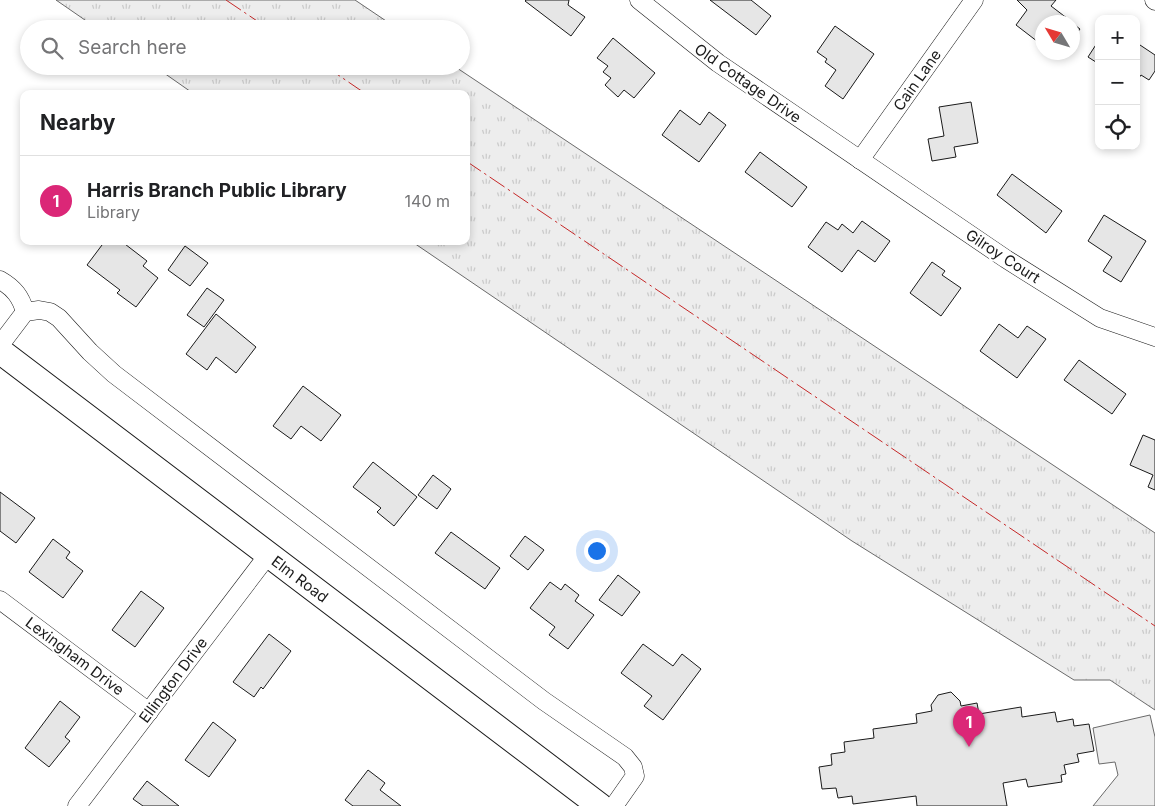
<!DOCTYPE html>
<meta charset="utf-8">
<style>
body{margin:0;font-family:Inter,sans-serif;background:#f2f2f2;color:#202124}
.controls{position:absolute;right:15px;top:15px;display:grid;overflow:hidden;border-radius:10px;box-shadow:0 2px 8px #0003}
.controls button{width:45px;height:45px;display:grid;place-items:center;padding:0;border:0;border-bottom:1px solid #e0e0e0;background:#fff;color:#202124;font:25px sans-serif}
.compass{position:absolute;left:1035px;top:15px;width:45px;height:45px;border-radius:50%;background:#fff;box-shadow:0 2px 8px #0003;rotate:308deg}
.you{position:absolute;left:596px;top:550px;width:18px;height:18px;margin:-12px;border:4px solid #fff;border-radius:50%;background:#1a73e8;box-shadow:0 0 0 8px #1a73e833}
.badge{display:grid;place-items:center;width:32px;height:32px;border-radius:50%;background:#db2777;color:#fff;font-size:16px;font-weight:700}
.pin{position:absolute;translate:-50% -41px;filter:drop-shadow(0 1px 2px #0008)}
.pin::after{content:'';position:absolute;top:26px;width:18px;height:15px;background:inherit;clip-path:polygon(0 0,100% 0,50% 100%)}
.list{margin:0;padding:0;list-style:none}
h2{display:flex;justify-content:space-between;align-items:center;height:65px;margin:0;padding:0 20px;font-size:21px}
h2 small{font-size:16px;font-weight:400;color:#757577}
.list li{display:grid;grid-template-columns:32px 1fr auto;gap:15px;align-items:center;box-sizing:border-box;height:90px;padding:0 20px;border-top:1px solid #e0e0e0}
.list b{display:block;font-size:19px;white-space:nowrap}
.list p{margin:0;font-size:16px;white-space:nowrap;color:#757577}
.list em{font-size:16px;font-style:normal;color:#757577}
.icon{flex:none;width:28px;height:28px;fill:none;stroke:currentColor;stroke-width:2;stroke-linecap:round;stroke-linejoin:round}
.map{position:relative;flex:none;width:1155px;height:806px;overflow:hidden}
.search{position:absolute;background:#fff;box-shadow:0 2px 8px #0003;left:20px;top:20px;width:450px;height:55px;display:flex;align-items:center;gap:12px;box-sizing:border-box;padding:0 18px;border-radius:28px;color:#757577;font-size:19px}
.panel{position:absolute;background:#fff;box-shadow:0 2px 8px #0003;left:20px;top:90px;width:450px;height:155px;border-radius:10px}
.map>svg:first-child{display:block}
.grass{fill:url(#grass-tufts);stroke:#6a6a6a}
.built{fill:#ededed;stroke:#6a6a6a}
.building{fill:#e6e6e6;stroke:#1a1a1a}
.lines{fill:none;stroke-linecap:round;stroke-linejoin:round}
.street-casing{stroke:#1a1a1a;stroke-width:19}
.secondary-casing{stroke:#1a1a1a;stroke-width:27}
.street{stroke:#fff;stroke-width:18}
.secondary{stroke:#fff;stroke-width:25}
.power{stroke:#c62828;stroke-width:1;stroke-dasharray:18 4 2.5 4;stroke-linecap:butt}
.labels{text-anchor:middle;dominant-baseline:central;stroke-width:4;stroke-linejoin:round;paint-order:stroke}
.street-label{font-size:15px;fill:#1a1a1a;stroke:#fff}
</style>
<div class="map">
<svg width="1155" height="806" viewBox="0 0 1155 806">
<defs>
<pattern id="grass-tufts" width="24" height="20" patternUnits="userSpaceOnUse" patternTransform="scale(1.25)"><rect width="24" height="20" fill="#ededed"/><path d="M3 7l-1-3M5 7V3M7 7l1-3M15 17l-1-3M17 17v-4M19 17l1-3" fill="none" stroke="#cbcbcb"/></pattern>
</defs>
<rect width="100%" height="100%" fill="#fff"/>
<g class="grass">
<path d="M56,0H355L398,29H98Z"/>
<path d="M154,66H454L1155,533V710L1110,680H1074L852,541L411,241H466V94H194Z"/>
</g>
<path class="built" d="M1150,715L1155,737V806H1093L1118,775L1115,762L1099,764L1093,728Z"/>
<g class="building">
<path d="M526,0H569L568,5L585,17L571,36L525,1Z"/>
<path d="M710,0H751L771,16L756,35Z"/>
<path d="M1017,0H1056L1051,6L1072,22H1042V45L1016,25L1027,10Z"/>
<path d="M1072,23L1080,29L1072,39Z"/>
<path d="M835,26L874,54L843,99L825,86L836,70L825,62L827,59L817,52Z"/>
<path d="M613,38L655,73L634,98L624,90L618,97L605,85L611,78L603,72L608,66L597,58Z"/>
<path d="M1099,40V64L1088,57Z"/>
<path d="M1137,43L1155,55V71L1149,80L1141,75L1136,82Z"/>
<path d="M971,102L978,143L954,147L956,157L932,161L928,139L944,136L939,107Z"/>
<path d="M680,110L700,125L709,112L726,125L699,162L662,135Z"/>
<path d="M760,152L807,187L792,207L745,172Z"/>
<path d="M1012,174L1062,211L1046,233L997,195Z"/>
<path d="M1104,215L1146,241L1121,282L1103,271L1112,257L1088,241Z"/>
<path d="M862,221L890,241L875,262L858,250L842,272L808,247L826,222L838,230L842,224L853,233Z"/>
<path d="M105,241H121L147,261L143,266L158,278L136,307L117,293L120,290L87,265Z"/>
<path d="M185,246L208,263L190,286L168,270Z"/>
<path d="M932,262L945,271L942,275L961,288L941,316L910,293Z"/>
<path d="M207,288L224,300L204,327L187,315Z"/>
<path d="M216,314L256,347L236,373L216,357L207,370L186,354Z"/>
<path d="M999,324L1018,338L1027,326L1046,339L1017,378L980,351Z"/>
<path d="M1079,360L1126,394L1112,414L1064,380Z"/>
<path d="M303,386L341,415L321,441L301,426L291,439L273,426Z"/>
<path d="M1143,435L1155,440V490L1148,487L1153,475L1130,465Z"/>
<path d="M373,462L417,497L394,526L377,512L381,508L353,487Z"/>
<path d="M433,475L451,489L437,509L418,495Z"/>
<path d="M0,492L35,518L16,543L0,531Z"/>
<path d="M451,532L500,568L485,589L435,553Z"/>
<path d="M525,536L544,550L528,570L510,556Z"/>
<path d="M53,539L70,552L66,558L83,571L63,598L29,572Z"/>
<path d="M618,575L640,592L622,616L599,600Z"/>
<path d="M550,582L561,590L565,584L579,595L575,601L594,615L568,649L549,635L555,627L530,608Z"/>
<path d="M141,591L164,608L135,647L112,630Z"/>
<path d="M269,634L291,651L263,689L261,687L254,697L233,682Z"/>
<path d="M643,644L673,666L682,654L701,669L663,720L644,706L652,696L621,673Z"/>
<path d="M951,692L960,701L961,706L977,703L979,714L1021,707L1022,717L1055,712L1057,722L1073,719L1074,726L1089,724L1094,751L1077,754L1079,762L1064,765L1066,774L1061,775L1062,782L1028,787L1026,779L1003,783L1007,806H917L916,796L853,804L852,796L838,798L836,788L822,789L819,767L832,765L831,754L845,752L844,742L874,738L873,729L917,723L916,714L932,711L931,705L938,695Z"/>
<path d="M60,701L80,717L65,737L70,741L49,767L25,748Z"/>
<path d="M213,722L236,740L209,777L185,760Z"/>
<path d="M368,770L385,783L380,790L401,806H353L345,800Z"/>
<path d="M147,781L179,806H143L133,799Z"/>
</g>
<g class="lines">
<g class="street-casing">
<g id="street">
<path d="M639,0L718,63L1006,259L1100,318L1155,337"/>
<path d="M1154,0L1155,1"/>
<path d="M860,160L974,0"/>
<path d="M0,280C14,288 21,297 25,312"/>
<path d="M0,345L25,312L39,310L50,312L59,318L90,352L114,374L544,701L625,757L633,767L635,776L614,806"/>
<path d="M0,600L149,712"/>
<path d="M77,806L268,555"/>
</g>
</g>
<g class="secondary-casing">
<path id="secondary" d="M0,351L600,806"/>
</g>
<use href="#street" class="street"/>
<use href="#secondary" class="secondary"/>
<g class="power">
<path d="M226,0L269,29"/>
<path d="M325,66L366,94"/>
<path d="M466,161L1155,626"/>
</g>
</g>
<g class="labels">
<g class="street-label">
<text transform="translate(917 80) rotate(-55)">Cain Lane</text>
<text transform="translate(748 83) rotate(35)">Old Cottage Drive</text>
<text transform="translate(1003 256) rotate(33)">Gilroy Court</text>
<text transform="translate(300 579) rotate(37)">Elm Road</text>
<text transform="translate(75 656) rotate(37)">Lexingham Drive</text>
<text transform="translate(173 680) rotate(-53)">Ellington Drive</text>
</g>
</g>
</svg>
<div class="controls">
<button>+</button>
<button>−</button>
<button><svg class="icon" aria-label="locate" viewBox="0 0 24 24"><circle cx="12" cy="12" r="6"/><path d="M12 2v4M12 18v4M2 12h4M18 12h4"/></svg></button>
</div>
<svg class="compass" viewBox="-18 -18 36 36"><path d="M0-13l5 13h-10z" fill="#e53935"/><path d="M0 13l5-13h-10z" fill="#757577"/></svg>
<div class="you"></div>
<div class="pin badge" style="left:969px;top:747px">1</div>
<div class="search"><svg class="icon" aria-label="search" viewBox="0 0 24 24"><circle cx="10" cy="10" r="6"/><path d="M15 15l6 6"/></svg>Search here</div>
<section class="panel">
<h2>Nearby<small></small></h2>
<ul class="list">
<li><span class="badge">1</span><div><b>Harris Branch Public Library</b><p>Library</p></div><em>140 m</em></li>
</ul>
</section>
</div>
